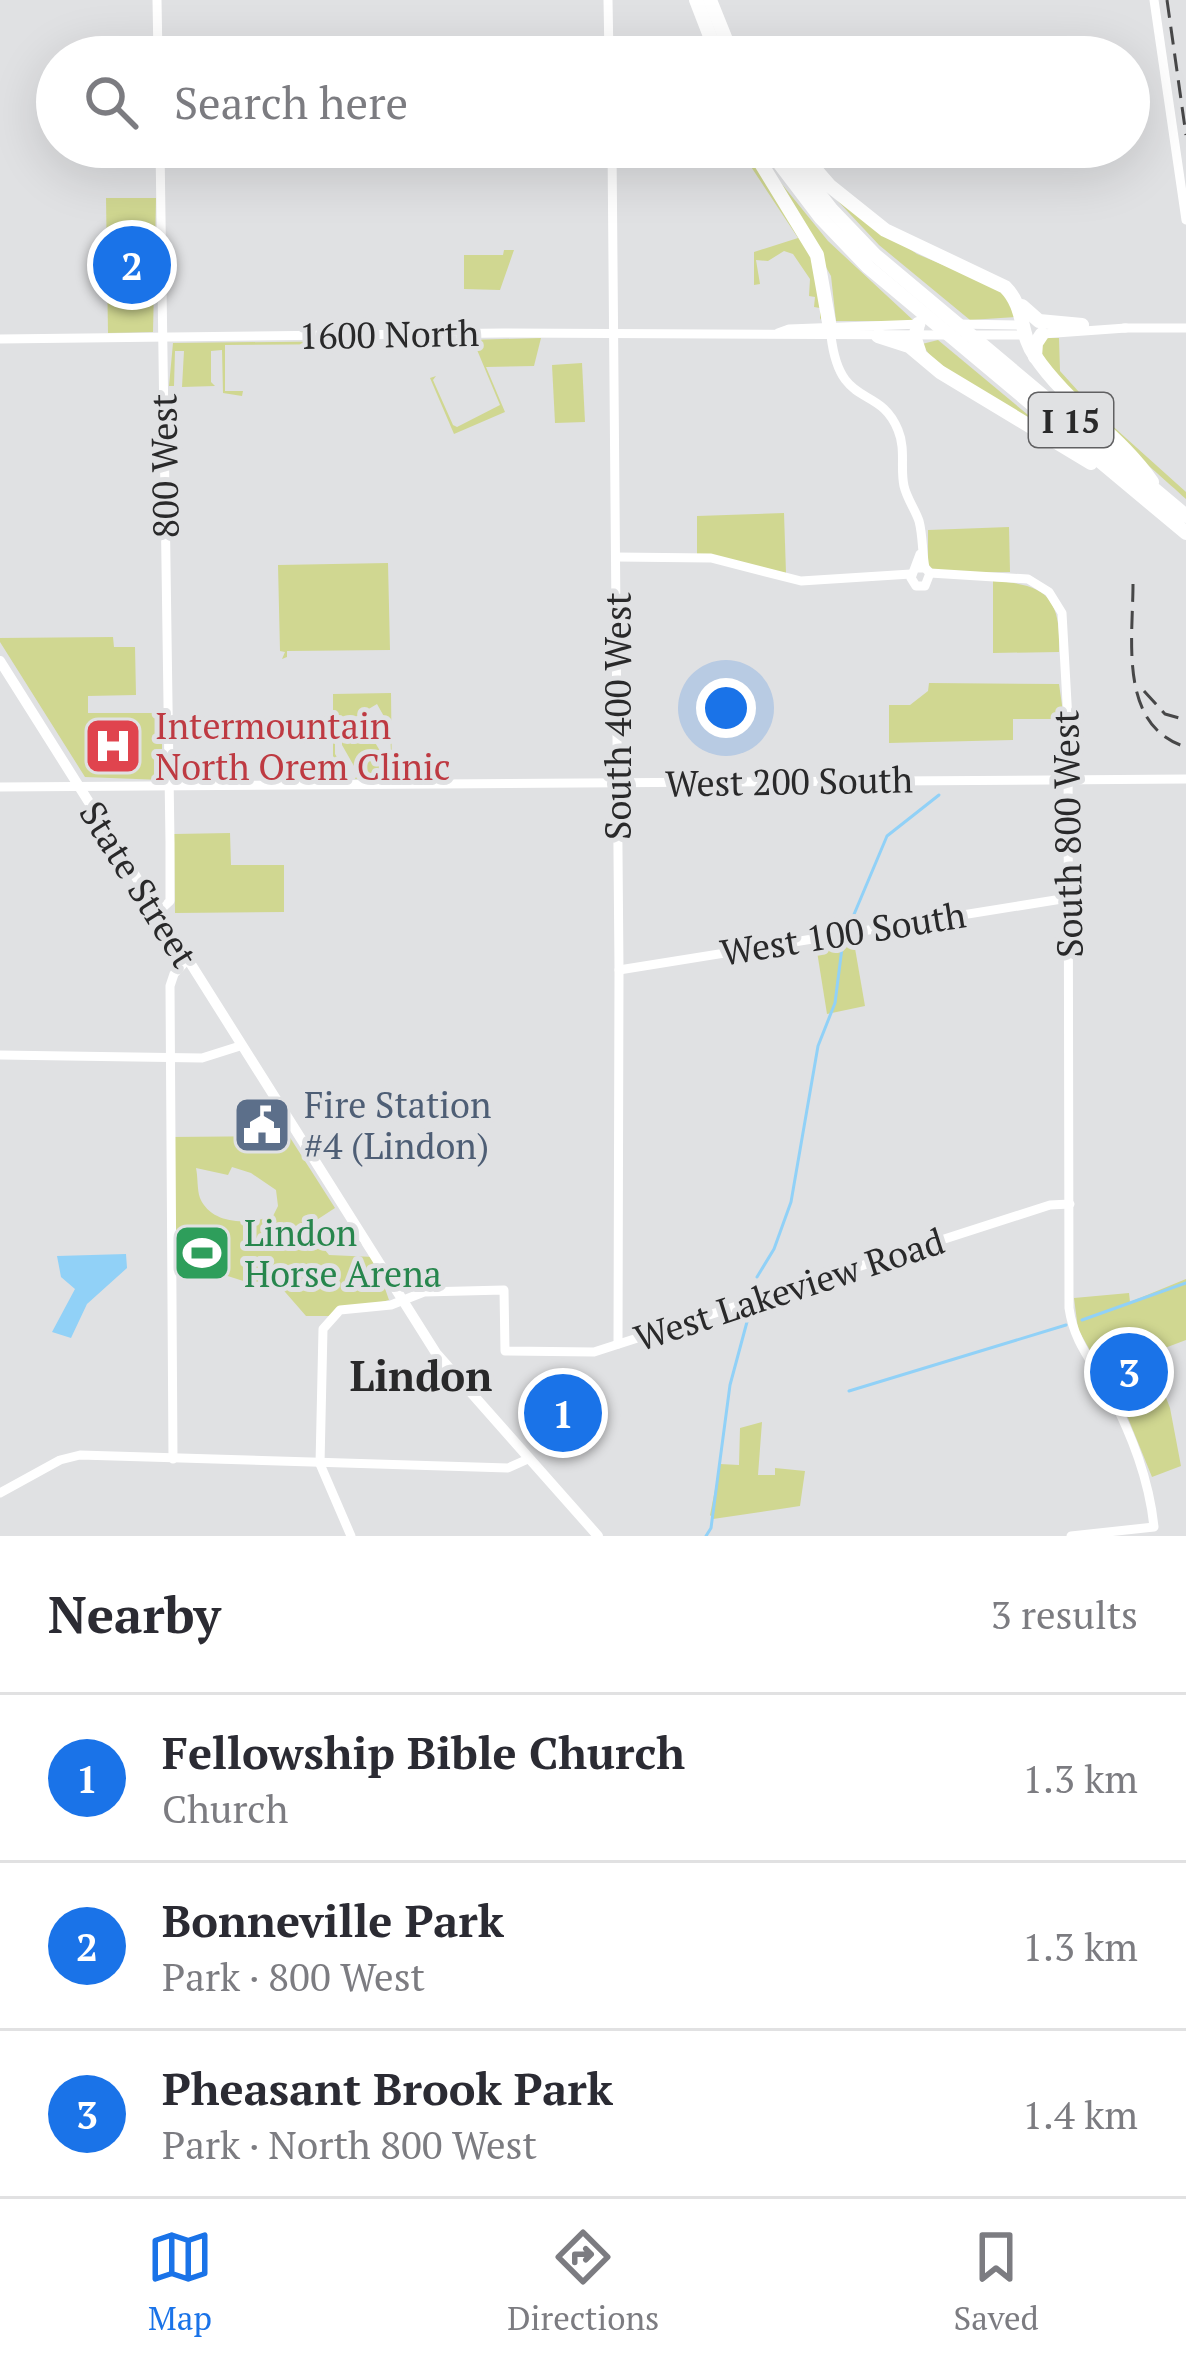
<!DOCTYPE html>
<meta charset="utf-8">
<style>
body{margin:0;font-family:"PT Serif",serif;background:#f7f7f7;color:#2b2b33}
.you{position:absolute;left:726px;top:708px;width:42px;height:42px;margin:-30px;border:9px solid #fff;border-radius:50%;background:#1a73e8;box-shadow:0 0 0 18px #1a73e833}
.badge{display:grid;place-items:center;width:78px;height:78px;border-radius:50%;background:#1a73e8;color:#fff;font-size:39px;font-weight:700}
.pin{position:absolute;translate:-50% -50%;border:6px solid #fff;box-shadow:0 3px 12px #0006}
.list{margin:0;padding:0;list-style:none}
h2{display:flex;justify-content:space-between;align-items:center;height:156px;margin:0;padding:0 48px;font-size:51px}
h2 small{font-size:39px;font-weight:400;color:#7c7c81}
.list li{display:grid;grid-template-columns:78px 1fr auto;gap:36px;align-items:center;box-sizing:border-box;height:168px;padding:0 48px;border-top:3px solid #e1e1e2}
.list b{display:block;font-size:45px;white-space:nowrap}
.list p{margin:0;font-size:39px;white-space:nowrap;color:#7c7c81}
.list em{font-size:39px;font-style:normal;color:#7c7c81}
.icon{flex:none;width:66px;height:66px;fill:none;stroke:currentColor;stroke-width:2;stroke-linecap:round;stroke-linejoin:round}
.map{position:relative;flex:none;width:1186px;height:1536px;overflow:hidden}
.search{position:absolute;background:#fff;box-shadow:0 12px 48px #0002;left:36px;right:36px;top:36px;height:132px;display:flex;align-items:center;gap:30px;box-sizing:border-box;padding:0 42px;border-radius:66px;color:#7c7c81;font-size:45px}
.sheet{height:660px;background:#fff}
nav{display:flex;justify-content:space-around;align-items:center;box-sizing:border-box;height:168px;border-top:3px solid #e1e1e2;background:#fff;font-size:33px;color:#7c7c81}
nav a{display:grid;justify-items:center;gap:6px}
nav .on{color:#1a73e8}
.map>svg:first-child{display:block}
.green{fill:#d0d791;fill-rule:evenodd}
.water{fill:#91d1f7}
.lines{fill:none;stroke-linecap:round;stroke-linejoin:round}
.stream{stroke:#91d1f7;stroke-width:3}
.secondary{stroke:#fff;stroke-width:9}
.primary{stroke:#fff;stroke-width:10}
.highway{stroke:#fff;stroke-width:14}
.rail{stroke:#474748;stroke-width:3;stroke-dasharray:18 9;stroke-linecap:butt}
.labels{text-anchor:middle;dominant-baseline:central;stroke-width:10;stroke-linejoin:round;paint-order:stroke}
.shield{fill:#e0e1e3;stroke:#606062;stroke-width:3}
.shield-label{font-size:33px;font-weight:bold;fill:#29292a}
.street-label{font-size:36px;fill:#29292a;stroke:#e0e1e3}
.health-label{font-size:36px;fill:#be3a42;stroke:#e0e1e3;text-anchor:start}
.service-label{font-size:36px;fill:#4e5e75;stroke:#e0e1e3;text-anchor:start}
.leisure-label{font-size:36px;fill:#27864d;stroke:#e0e1e3;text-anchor:start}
.quarter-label{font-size:42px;font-weight:bold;fill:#29292a;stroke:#e0e1e3}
</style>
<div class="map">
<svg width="1186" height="1536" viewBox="0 0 1186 1536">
<rect width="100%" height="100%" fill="#e0e1e3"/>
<g class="green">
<path d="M738,147H745L809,248L822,316L820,320V308L814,307L815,297L809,296L810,279L793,254L784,251L768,261L756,260L760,284L754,285V252L798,238Z"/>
<path d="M772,172L828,241L914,321H836L831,276Z"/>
<path d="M106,198H156L153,332L108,333Z"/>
<path d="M835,198L917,254L991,285L1007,296L1016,317L970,320L879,245Z"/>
<path d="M504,250H514L500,290L464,289V255H503Z"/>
<path d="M541,338L534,366L486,367L505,412L454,434L430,378L436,376L433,380L453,425L457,427L500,405L475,345L469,340Z"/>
<path d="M1047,338H1059L1060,371L1088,402L1107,405V421L1186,492V499C1153,468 1045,380 1038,343Z"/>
<path d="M938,340L1051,434L935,363L922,344Z"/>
<path d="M359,341L361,344L225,345V391H243L242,396L223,393L222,350L211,351V382L215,386L182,387L184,351H175L174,386H169L173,343Z"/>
<path d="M582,363L585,422L555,423L552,365Z"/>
<path d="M784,513L786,573L697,554V516Z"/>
<path d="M1009,527L1010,572L936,573L928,564V530Z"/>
<path d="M388,563L390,650L287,651V657L282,659L285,652L280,651L278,565Z"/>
<path d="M993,581C1047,584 1061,598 1059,652L993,653Z"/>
<path d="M113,637L114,647H135L136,695L88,696V713H162V780L85,777L0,642V638Z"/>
<path d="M929,683L1059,684L1064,719H1013V740L889,743V705H910L928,691Z"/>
<path d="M391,693L392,779L390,727L377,704L335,729V754L350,778H333V694Z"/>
<path d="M364,724L383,756L380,779H355L358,773L342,745V737Z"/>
<path d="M230,833L231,865H284V912L175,913L174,834Z"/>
<path d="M852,931L865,1006L827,1014L815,939Z"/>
<path d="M289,1136L335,1208L312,1223L310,1231L329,1255L374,1257L389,1300L329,1316H306L279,1285L259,1286L171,1258L170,1137ZM232,1167L251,1173L276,1190L278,1206L273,1216C250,1224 212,1226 200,1198C197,1190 198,1177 196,1168L228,1175Z"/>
<path d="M1186,1279V1340L1149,1354L1170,1408L1181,1466L1152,1477L1128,1418L1078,1329L1074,1298L1129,1293L1130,1302Z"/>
<path d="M762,1422L758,1475H775V1468L805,1471L800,1506L713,1519L710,1515L720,1464L739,1465L740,1428Z"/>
</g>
<path class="water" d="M126,1254L127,1268L87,1304L71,1338L52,1332L75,1289L61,1277L57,1256Z"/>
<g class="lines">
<g class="stream">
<path d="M887,57L894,52L901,57"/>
<path d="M943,57L966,42L973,41L1052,55"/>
<path d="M847,931L887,836L939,795"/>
<path d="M757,1277L774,1249L791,1202L818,1046L835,1003L843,940"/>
<path d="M1082,1320L1186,1283"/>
<path d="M849,1391L1066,1325"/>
<path d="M706,1536L711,1528L730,1385L751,1307"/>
</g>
<g class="secondary">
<path d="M157,0L158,57"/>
<path d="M608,0L609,57"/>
<path d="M1154,0L1186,220"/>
<path d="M612,147L619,970L618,1344"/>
<path d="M956,324L1023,325"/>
<path d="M1124,328H1186"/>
<path d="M778,333L789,329L921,324"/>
<path d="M1042,334L1126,328"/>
<path d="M970,335H1025"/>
<path d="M831,336C840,411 879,383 898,430C906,449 900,468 904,486C907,499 915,509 919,521C923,536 922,553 925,568"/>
<path d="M0,339L503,333L947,335"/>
<path d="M616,557L711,558L801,581L911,574"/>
<path d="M916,568H925L930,573L925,586H916L911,578L920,554"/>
<path d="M930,573L1028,579L1049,592L1062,613L1068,721L1069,1308C1074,1344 1094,1363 1110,1393C1132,1436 1149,1479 1154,1527L1071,1536"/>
<path d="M0,787L1186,779"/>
<path d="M157,913L170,901V842L160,147"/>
<path d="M619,970L1068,898"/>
<path d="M0,1055L202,1058L240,1046"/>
<path d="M173,1459L170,986L174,974L187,960"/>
<path d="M0,1493L60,1460L80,1455L508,1468L528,1459"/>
<path d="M351,1536L320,1464L323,1329L340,1310L391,1305L424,1292L504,1290L505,1351L594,1352L1050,1205L1070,1204"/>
</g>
<path class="primary" d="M0,661L436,1353L598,1536"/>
<g class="highway">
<path d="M696,0L718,57"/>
<path d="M710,0L733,57"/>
<path d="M751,147L817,255L830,328"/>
<path d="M767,147L821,218L868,267L1186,533"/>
<path d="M783,147L831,209L875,255L1186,516"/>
<path d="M796,147L830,186L885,230L1005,287C1026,308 1019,334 1035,356C1067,404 1120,435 1152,482"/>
<path d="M1022,306L1039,321L1082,325"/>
<path d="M918,324L915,339L919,351"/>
<path d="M878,336L909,346L940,372L1091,463"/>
<path d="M1035,357L1036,343L1042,334"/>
</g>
<g class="rail">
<path d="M1167,0L1186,135"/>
<path d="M1133,584C1133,639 1118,726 1186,747"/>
<path d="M1144,691L1165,714L1186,720"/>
</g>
</g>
<defs>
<g id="hospital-square" transform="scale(3)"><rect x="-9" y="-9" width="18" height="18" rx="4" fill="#e0444e" stroke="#e0e1e3"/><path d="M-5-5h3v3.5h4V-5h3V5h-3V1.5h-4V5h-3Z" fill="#fff"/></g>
<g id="civic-square" transform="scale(3)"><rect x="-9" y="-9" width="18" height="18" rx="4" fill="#5c6f8a" stroke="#e0e1e3"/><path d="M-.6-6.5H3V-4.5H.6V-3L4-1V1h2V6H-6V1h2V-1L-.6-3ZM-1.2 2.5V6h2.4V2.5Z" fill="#fff"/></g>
<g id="stadium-square" transform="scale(3)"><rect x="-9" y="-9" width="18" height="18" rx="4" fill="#2e9e5b" stroke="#e0e1e3"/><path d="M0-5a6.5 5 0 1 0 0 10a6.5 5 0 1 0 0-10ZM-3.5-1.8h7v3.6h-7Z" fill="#fff"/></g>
</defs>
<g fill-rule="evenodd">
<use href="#hospital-square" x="113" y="746"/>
<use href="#civic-square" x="262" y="1125"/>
<use href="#stadium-square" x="202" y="1253"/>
</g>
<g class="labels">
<rect class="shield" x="1029" y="393" width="84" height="54" rx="9"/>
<g class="shield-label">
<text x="1071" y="420">I 15</text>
</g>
<g class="street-label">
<text transform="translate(389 334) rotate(-1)">1600 North</text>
<text transform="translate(164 466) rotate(-91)">800 West</text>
<text transform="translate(617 716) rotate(-90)">South 400 West</text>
<text transform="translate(789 781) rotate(-1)">West 200 South</text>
<text transform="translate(1067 834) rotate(-91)">South 800 West</text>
<text transform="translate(139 884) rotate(58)">State Street</text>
<text transform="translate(843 933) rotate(-9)">West 100 South</text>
<text transform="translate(789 1289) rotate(-18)">West Lakeview Road</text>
</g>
<g class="health-label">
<text x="155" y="725">Intermountain<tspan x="155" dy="41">North Orem Clinic</tspan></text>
</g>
<g class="service-label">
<text x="304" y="1104">Fire Station<tspan x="304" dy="41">#4 (Lindon)</tspan></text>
</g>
<g class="leisure-label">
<text x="244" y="1232">Lindon<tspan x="244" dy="41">Horse Arena</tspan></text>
</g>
<g class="quarter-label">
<text x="421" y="1375">Lindon</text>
</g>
</g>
</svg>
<div class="you"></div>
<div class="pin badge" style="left:563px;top:1413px">1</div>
<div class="pin badge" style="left:132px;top:265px">2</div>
<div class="pin badge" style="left:1129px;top:1372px">3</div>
<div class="search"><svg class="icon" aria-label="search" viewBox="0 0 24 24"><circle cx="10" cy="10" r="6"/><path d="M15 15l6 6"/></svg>Search here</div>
</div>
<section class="sheet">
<h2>Nearby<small>3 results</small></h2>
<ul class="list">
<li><span class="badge">1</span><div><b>Fellowship Bible Church</b><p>Church</p></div><em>1.3 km</em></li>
<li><span class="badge">2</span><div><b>Bonneville Park</b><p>Park · 800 West</p></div><em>1.3 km</em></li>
<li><span class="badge">3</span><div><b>Pheasant Brook Park</b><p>Park · North 800 West</p></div><em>1.4 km</em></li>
</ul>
</section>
<nav>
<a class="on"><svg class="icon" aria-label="map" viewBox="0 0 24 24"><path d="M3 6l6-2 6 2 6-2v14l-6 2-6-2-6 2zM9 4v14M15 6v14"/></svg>Map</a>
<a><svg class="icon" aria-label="directions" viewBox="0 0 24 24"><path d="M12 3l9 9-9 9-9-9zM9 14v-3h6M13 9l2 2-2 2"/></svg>Directions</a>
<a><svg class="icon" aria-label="saved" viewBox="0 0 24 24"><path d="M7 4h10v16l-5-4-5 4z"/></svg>Saved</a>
</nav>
